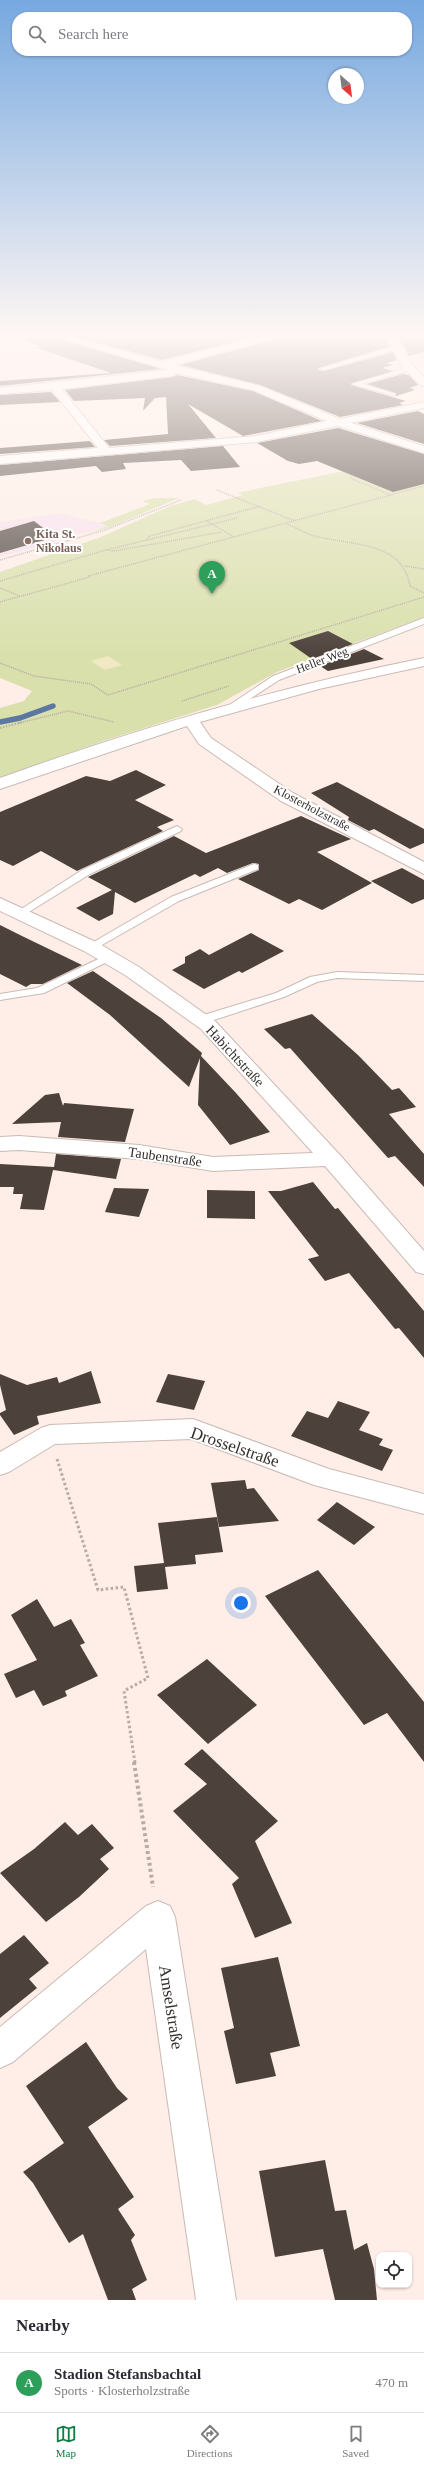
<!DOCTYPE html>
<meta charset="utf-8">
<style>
body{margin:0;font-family:Georgia,serif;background:#f2f2f3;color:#2b2b33}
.controls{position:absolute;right:12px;bottom:12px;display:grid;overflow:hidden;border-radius:8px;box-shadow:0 1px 3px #0004}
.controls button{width:36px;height:36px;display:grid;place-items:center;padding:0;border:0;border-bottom:1px solid #e1e1e2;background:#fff;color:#2b2b33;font:20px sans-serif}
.compass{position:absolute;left:328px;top:68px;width:36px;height:36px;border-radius:50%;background:#fff;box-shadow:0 1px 3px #0004;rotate:152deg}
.you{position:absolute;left:241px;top:1603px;width:14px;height:14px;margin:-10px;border:3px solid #fff;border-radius:50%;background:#1a73e8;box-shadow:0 0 0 6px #1a73e833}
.badge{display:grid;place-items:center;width:26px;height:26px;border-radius:50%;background:#0b8043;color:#fff;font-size:13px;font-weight:700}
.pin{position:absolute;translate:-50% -33px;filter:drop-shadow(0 1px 2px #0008)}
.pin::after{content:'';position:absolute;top:21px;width:14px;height:12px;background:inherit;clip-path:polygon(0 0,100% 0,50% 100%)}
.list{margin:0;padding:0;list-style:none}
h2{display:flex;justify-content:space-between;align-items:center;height:52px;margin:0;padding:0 16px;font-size:17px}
h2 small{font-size:13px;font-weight:400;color:#7c7c81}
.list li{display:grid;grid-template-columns:26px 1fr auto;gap:12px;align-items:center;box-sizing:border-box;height:60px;padding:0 16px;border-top:1px solid #e1e1e2}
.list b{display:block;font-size:15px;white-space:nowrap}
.list p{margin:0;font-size:13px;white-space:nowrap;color:#7c7c81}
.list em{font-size:13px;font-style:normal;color:#7c7c81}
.icon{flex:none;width:22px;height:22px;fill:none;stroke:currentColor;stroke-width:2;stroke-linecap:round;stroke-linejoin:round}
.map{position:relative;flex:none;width:424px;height:2300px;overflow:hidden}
.search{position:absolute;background:#fff;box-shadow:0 1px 3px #0004;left:12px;right:12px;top:12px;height:44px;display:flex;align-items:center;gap:10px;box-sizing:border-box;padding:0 14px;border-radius:16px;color:#7c7c81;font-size:15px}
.sheet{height:112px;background:#fff}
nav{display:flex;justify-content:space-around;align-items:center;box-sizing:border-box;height:56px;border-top:1px solid #e1e1e2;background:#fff;font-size:11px;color:#7c7c81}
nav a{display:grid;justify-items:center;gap:2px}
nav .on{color:#0b8043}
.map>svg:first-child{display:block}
.education{fill:#f8e0eb}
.green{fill:#d9e0ac}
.sand{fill:#f2e8c3}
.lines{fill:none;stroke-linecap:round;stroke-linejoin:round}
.stream{stroke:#5c77a2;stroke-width:5.5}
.building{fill:#4d423b}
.lane-casing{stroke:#cabab4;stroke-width:2}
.street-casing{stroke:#cabab4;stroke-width:2}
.path-far3{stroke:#b8aba6;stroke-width:1.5;stroke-dasharray:1 1;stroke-linecap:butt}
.path-far2{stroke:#b8aba6;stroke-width:2;stroke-dasharray:1.5 1.5;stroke-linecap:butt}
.path-far1{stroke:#b8aba6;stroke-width:3;stroke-dasharray:2.5 2.5;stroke-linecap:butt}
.path{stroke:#b8aba6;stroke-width:4;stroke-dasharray:3 3;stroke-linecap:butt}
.lane{fill:#fff;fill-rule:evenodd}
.street{fill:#fff;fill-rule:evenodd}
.education-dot{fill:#8d6e63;stroke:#fff;stroke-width:1.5}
.labels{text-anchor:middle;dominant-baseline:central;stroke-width:4;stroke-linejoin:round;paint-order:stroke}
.far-education-label{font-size:12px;font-weight:bold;fill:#785e54;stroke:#fff;text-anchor:start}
.far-street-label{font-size:12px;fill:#352f2c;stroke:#fff}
.street-label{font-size:14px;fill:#352f2c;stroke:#fff}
.near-street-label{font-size:17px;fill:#352f2c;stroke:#fff}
</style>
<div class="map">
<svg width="424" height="2300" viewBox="0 0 424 2300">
<rect width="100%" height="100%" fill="#feeee7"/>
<path class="education" d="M60,513L109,526L0,557V522Z"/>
<g class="green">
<path d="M424,455V617L277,672L217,705L100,742L0,778V708L24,701L32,691L0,678V572L101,537L168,507L194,499L206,505L243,495L238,493L260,488Z"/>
<path d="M155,498H179L108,528L85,534L108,526L76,516L100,523L150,504L142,501Z"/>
</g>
<path class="sand" d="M108,656L122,665L105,670L91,661Z"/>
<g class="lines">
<path class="stream" d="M0,722L20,718L53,706"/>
</g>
<g class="building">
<path d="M27,336H51L161,369L0,386V381L111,373L37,348L42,346L26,342Z"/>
<path d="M72,336H256L162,360Z"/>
<path d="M278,336H385L390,346L319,368L318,370L324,371L393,352L397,360L386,363L393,365L382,368L393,371L351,385L406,401L399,403L403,405L340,417L260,385L180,365L276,339Z"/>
<path d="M398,336L424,337V352L409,356Z"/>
<path d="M403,374L409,375L418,385L410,388L415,390L396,396L395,393L367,384Z"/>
<path d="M177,375L253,391L322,421L243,436L188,404L216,438L110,446L104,440L168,434L166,397L155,398L143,411L145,398L74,401L65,390L172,377Z"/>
<path d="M51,392L60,402L0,405V395Z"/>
<path d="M418,411L424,414V444L357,423Z"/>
<path d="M338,428L424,454V484L393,492L317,461L299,464L288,461L257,443Z"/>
<path d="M90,441L95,447L0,454V448Z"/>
<path d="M223,446L240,467L191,471L181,460L123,463L126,469L102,472L96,466L0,476V465Z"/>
<path d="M34,521L55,537L0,553V531Z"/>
<path d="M328,631L353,644L312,659L289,643Z"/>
<path d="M364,649L384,659L328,671L320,666Z"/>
<path d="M136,770L166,785L135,800L174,820L157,827L163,831L77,871L41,851L13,866L0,860V812L86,776L110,781Z"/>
<path d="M337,782L424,829V843L410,849L374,829L369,831L348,820L349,817L311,793Z"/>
<path d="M301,816L351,839L317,852L372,883L322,910L299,899L289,904L238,879L259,870V864L253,863L227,873L218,868L200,877L195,874L135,903L115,892L113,914L99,921L76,908L112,890L88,877L174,836L206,853Z"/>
<path d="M402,868L424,880V899L412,904L371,881Z"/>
<path d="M0,925L22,936L82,965L43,984H31L26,987L0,974Z"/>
<path d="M251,933L284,951L242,973L239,971L204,989L172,970L185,963V957L200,949L209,955Z"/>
<path d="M93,971L161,1018L202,1053L201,1056L236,1093L270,1132L230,1145L198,1105L200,1058L189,1087L110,1015L67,983Z"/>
<path d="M312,1014L358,1055L392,1090L399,1088L416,1107L389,1114L424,1154V1187L395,1156L388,1158L290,1048L285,1049L264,1029Z"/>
<path d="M59,1093L63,1106L64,1103L134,1109L125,1142L58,1137L61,1122L12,1124L45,1095Z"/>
<path d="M56,1154L121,1159L116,1179L53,1170L44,1210L20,1209L23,1194H13L14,1187H0V1164L54,1167Z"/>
<path d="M313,1182L335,1209L338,1208L424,1311V1358L399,1328L395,1329L349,1273L325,1281L308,1259L319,1256L268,1191H281Z"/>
<path d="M114,1188L149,1189L139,1217L105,1212Z"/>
<path d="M207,1190L255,1191V1219L207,1218Z"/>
<path d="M91,1371L101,1403L37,1416L39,1424L14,1435L0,1415V1413L6,1410L0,1385V1374L27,1385L57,1377L59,1383Z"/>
<path d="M168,1374L205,1381L194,1410L156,1402Z"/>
<path d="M338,1401L370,1412L359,1430L383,1439L379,1445L393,1450L382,1471L291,1436L307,1411L328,1418Z"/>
<path d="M245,1480L247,1489L254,1488L279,1521L219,1527L211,1483Z"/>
<path d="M337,1502L375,1527L354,1545L317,1520Z"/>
<path d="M217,1517L223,1552L195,1555L196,1564L165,1567L168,1589L137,1592L134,1566L164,1563L158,1523Z"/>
<path d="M318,1570L424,1702V1762L387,1713L364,1725L265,1596Z"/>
<path d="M37,1599L54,1627L71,1619L85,1643L80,1645L98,1676L65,1691L67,1696L43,1706L34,1690L16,1698L4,1674L37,1660L11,1615Z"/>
<path d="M207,1659L257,1705L208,1744L157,1695Z"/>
<path d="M202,1749L278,1821L255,1841L292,1923L255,1938L232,1884L239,1878L173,1811L207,1784L184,1764Z"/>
<path d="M65,1822L78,1835L92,1824L114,1848L100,1859L109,1869L79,1897L46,1922L0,1873L34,1849Z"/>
<path d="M24,1935L49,1963L29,1979L37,1988L0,2018V1954Z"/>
<path d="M278,1957L300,2046L270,2053L276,2076L236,2084L224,2031L234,2028L221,1968Z"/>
<path d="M86,2042L117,2088L128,2099L88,2127L134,2197L118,2209L135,2235L131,2240L147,2280L132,2289L136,2300H108L83,2234L69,2243L33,2183L23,2172L64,2143L26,2086Z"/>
<path d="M325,2160L335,2211L346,2210L354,2250L367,2243L374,2269L377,2300H335L323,2249L275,2257L259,2171Z"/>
</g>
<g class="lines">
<g class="lane-casing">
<g id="lane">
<path d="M398,345L400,348L324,370L319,369Z"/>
<path d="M408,368L413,369L362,384L395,394V396L352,384Z"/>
<path d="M424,618V624L279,680L230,712L222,710L273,676Z"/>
<path d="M177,826L182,829L181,831L90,874L24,915H16L15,913L82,870Z"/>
<path d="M254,864L258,865V869L179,901L95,949L91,950L85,947L171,897Z"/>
<path d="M109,954L115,957L113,959L44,993L0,1000V994L37,988Z"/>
<path d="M337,972L424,975V981L337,978L317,982L284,997L205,1023H197L195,1020L197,1017L276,993L310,977Z"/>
</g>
</g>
<g class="street-casing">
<g id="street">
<path d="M52,336H67L162,362L261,336H277L276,338L174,365L260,386L340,419L424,402V408L351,423L424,446V453L338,426L256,442L0,464V456L98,448L52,390L0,394V388L169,370ZM177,373L253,390L327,421L256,436L109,448L62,389L172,376Z"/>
<path d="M386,336H396L411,364L424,377V386L420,385L403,367Z"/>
<path d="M424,658V666L319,689L200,722L211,738L293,793L424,862V874L281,801L199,744L187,726L0,789V778C139,728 279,687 424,658Z"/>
<path d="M0,898L98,943L139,967L215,1021L339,1154L424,1251V1274L416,1272L325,1166L213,1171L139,1159L19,1150L0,1151V1137L19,1136L139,1145L213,1157L313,1153L201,1029L125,975L84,951L0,911Z"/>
<path d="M193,1419L329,1469L424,1494V1514L314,1485L191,1439L55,1444L9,1472L0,1475V1452L41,1428L50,1425Z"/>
<path d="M158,1901L170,1906L175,1917L236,2300H196L146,1949L13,2062L0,2068V2027L146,1906Z"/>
</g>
</g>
<g class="path-far3">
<path d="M350,478L391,495"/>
<path d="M217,490L295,521"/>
<path d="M207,521L234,537"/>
<path d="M286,524C295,527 303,532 311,535C347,546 402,539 410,586L424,593"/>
<path d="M146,540L150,536L261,506"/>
<path d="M106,550L114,551L222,532"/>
<path d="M0,560L105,530L181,500"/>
<path d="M405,566L424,569"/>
<path d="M0,581L106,550L237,518"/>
<path d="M0,588L20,596"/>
<path d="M0,602L90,577L88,576L424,486"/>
<path d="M0,663L34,676L91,684L108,695L424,597"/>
<path d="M182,701L229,686"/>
<path d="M19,723L68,711L114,722"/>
</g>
<path class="path-far2" d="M0,728L23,722"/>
<path class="path-far1" d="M57,1459L98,1590L124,1587L148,1678L124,1691L135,1763"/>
<path class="path" d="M134,1762L153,1887"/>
<use href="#lane" class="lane"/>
<use href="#street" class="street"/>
</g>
<linearGradient id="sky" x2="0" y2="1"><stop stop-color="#76a8e0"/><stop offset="0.51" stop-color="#fff7f4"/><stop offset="1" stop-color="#fff7f4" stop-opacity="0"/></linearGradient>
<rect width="424" height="658" fill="url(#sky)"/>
<circle class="education-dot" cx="28" cy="541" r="4"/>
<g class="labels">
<g class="far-education-label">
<text x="36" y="534">Kita St.<tspan x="36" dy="14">Nikolaus</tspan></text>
</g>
<g class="far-street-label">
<text transform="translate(322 660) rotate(-21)">Heller Weg</text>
<text transform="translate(312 808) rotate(28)">Klosterholzstraße</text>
</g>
<g class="street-label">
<text transform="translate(235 1056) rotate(47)">Habichtstraße</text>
<text transform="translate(165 1157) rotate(8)">Taubenstraße</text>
</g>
<g class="near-street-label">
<text transform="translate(235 1447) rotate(19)">Drosselstraße</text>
<text transform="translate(171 2007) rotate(81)">Amselstraße</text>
</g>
</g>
</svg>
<div class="controls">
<button><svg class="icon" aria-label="locate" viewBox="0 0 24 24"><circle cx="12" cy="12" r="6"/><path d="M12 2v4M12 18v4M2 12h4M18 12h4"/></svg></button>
</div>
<svg class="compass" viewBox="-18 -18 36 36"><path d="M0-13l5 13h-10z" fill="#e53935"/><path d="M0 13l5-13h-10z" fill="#7c7c81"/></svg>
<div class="you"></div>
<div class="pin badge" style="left:212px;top:594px;background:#2e9e5b">A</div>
<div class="search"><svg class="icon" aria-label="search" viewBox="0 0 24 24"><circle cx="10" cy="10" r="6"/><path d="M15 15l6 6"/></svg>Search here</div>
</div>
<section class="sheet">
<h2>Nearby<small></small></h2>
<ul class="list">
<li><span class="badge" style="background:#2e9e5b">A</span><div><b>Stadion Stefansbachtal</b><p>Sports · Klosterholzstraße</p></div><em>470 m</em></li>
</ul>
</section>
<nav>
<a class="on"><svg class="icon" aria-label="map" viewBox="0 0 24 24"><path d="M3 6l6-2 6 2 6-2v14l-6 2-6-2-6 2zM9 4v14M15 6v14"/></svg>Map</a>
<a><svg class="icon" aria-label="directions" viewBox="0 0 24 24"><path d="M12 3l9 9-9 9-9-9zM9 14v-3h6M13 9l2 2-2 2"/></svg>Directions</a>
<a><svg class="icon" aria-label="saved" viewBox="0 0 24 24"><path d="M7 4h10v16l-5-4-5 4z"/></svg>Saved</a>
</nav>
